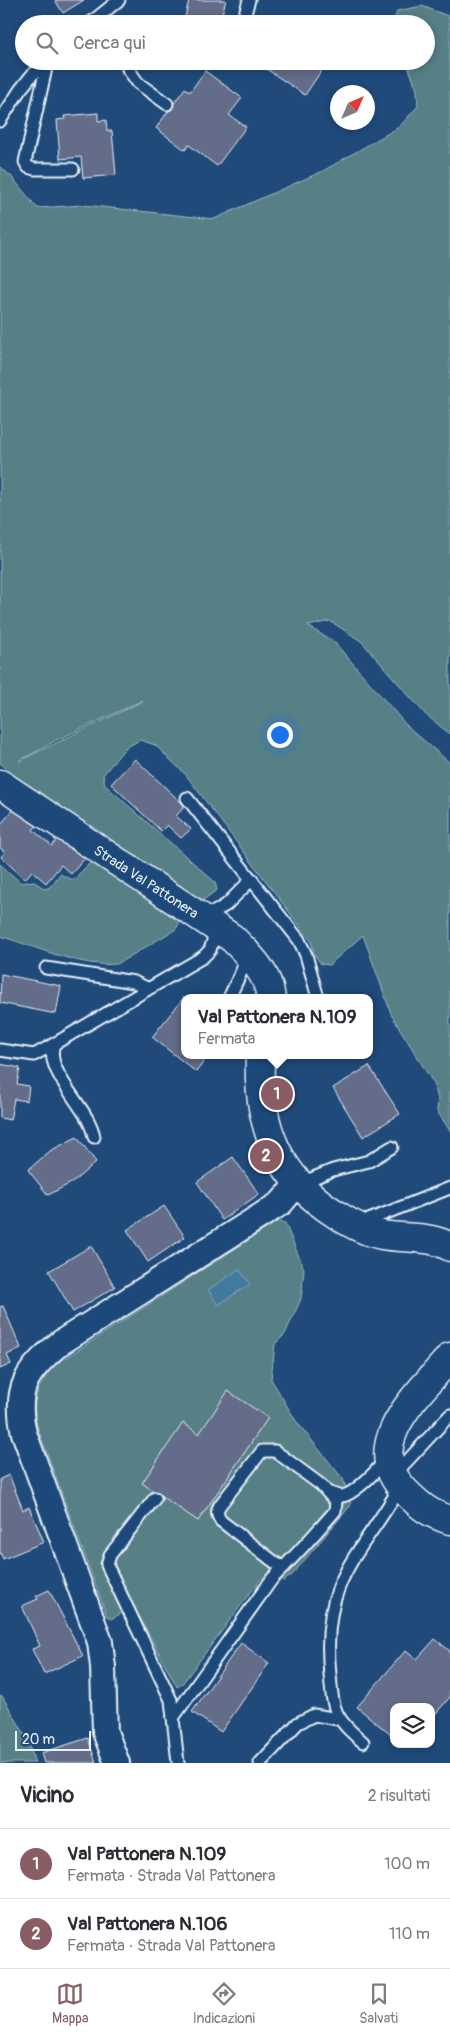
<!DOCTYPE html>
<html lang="it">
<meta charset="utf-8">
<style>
body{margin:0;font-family:Pangolin,sans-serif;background:#f7f7f7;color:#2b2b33}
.controls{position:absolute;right:15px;bottom:15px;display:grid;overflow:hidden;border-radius:10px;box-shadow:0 2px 8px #0003}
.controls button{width:45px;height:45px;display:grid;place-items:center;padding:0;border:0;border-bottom:1px solid #e1e1e2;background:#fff;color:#2b2b33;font:25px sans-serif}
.compass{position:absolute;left:330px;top:85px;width:45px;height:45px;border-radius:50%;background:#fff;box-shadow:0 2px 8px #0003;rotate:45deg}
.scale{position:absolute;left:15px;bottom:12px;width:76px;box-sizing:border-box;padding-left:5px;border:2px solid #e8f1f8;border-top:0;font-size:14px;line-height:18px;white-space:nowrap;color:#e8f1f8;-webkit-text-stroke:4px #1f4a7a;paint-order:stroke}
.you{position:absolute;left:279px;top:734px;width:18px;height:18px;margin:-12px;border:4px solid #fff;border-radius:50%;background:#1a73e8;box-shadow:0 0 0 8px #1a73e833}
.badge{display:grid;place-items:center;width:32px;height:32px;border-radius:50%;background:#8a5d65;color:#fff;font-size:16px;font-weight:700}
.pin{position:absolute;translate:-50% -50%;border:2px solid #fff;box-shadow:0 1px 5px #0006}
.popup{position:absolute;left:181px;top:994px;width:192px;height:65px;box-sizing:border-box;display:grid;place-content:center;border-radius:10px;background:#fff;filter:drop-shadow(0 1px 4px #0005);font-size:16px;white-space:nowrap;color:#7c7c81}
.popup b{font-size:19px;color:#2b2b33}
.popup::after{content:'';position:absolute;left:50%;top:100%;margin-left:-10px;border:10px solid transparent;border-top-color:#fff}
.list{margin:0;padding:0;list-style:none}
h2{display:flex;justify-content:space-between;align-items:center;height:65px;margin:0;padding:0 20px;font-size:21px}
h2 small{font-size:16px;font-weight:400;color:#7c7c81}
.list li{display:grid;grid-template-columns:32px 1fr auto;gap:15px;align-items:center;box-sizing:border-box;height:70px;padding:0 20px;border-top:1px solid #e1e1e2}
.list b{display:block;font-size:19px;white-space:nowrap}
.list p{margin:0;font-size:16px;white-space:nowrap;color:#7c7c81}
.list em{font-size:16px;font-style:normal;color:#7c7c81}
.icon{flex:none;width:28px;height:28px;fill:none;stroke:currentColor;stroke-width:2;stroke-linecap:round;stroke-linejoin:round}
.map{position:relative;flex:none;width:450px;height:1763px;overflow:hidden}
.search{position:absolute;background:#fff;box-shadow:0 2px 8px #0003;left:15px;right:15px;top:15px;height:55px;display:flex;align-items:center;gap:12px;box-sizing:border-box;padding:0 18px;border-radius:28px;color:#7c7c81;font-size:19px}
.sheet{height:205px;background:#fff}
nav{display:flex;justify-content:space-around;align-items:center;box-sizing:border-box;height:70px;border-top:1px solid #e1e1e2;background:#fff;font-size:14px;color:#7c7c81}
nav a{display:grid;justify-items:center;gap:2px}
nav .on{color:#8a5d65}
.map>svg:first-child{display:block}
.green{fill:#577f86;stroke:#a0b8bf;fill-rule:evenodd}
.water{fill:#427a9e;stroke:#84aac2}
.building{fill:#646c88;stroke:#e8f1f8}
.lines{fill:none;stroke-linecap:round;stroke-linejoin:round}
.lane-casing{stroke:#e8f1f8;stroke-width:15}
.street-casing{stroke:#e8f1f8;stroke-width:28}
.secondary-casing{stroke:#e8f1f8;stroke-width:31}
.lane{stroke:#1f4a7a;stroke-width:11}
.street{stroke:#1f4a7a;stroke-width:24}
.secondary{stroke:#1f4a7a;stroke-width:28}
.labels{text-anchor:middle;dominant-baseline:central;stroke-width:5;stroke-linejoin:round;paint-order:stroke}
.street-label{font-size:14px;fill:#e8f1f8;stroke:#1f4a7a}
</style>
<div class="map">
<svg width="450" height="1763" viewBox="0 0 450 1763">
<rect width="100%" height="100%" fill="#1f4a7a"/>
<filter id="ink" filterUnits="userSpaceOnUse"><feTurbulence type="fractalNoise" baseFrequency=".02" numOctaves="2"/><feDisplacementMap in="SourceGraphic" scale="10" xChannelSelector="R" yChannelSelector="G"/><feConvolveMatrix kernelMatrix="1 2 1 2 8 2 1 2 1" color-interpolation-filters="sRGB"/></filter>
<g filter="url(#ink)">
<g class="green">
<path d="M422,6L448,16L450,25V734L426,715L361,641L330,621L308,626L335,643L407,726L450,763V1131L437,1111L438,1099L434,1084L392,1016L363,935L329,965L321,964L314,954L311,941L186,775L155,745L140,740L125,748L103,775L105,785L215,882L217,890L203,900L190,895L25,785L0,763V167L11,176L37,208L83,205L214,219L323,171L399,127L418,106L417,90L406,61H426V24H393L397,11ZM143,700V701L19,761L55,741Z"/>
<path d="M94,859L181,920L176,929L117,964C82,968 34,946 0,936V864L21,883L33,881L45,889L50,887L60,874L73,880Z"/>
<path d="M278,1221L285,1223L304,1269L301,1299L285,1334L275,1344L271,1379L296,1421L343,1479L351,1505L292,1575L284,1581L273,1573L267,1574L260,1580L182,1684L177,1687L139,1616L127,1610L111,1619L107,1616L37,1426C31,1399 37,1388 53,1366Z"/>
<path d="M2,1696L27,1738L35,1763H0V1697Z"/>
</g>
<path class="water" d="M239,1269L250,1284L218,1305L208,1290Z"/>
<g class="building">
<path d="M55,0H84L63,13Z"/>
<path d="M189,0H226L219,24H210L185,17Z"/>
<path d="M266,61H328L305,95L262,66Z"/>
<path d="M205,71L242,98L229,115L246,127L217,166L189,145L185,150L156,128L185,88L190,92Z"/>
<path d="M98,113V121L106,120L107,131H112L116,175L83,178L81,157L60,159L57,120L65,119L64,116Z"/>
<path d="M135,759L185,806L176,816L191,829L181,838L167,825L161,831L111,784Z"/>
<path d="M28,806L43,819L33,830L52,846L56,841L54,839L60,832L87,856L71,874L61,865L46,883L32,871L25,879L1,857L5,852L0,848V825L14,809L21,814Z"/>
<path d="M1,974L61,986L56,1014L0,1003Z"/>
<path d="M184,997V1055H209L196,1072L152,1037Z"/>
<path d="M0,1064L20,1068L17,1084L29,1086L27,1101L14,1099L10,1120L0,1118Z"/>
<path d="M369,1066L400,1114L363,1137L333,1088Z"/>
<path d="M77,1137L96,1162L73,1182L48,1195L28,1170L50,1151Z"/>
<path d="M233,1157L259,1194L222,1220L197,1182Z"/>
<path d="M164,1206L185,1237L148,1262L127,1230Z"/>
<path d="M91,1246L115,1287L73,1312L49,1271Z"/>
<path d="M3,1306L21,1348L7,1355L11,1364L0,1369V1307Z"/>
<path d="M228,1391L268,1418L198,1521L142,1483L183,1423L199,1434Z"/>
<path d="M9,1475L23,1510L29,1507L44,1542L3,1559L0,1552V1479Z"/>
<path d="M49,1590L83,1656L44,1674L32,1649L40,1646L22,1606L38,1599L36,1596Z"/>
<path d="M435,1639L450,1651V1697L431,1719V1707H394V1732L391,1735L357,1707L406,1650L417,1659Z"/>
<path d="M241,1643L269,1663L221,1732L192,1712Z"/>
<path d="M88,1738L96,1763H44L41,1753Z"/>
</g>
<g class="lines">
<g class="lane-casing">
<g id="lane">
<path d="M89,24L119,0"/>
<path d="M242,24L249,0"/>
<path d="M132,61L128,69L138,83L167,104"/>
<path d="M240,61H255"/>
<path d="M47,64L25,162L28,167L34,169H73"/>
<path d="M0,121L20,90L32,75L49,61"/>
<path d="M187,798L299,940L306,955L318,998"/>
<path d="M204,918L226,905L252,879"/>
<path d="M46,968L134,982L147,988"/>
<path d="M229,998L243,968V955"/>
<path d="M0,1050L34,1055L54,1044"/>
<path d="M94,1137C90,1108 43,1072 54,1044L203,957L210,950L217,928"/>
<path d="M301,1183L333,1170L369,1161L392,1147"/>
<path d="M361,1223L450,1188"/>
<path d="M395,1474L450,1415"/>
<path d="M330,1493C333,1494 338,1496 342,1496C353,1495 381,1468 385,1458"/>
<path d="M155,1498L110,1555L107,1565L171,1700L178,1763"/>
<path d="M173,1718L272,1579C294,1557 315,1534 335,1511L336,1502L321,1485L275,1451H262L220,1505C216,1511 217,1515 221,1521L277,1564L284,1567"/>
<path d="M363,1742C334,1718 333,1711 330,1674C327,1645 328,1614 339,1587C353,1551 382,1521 400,1486"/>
<path d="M260,1763L298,1723L314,1715L338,1719"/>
</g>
</g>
<g class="street-casing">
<path id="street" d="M117,1763L105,1732L103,1667L100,1642L24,1433C14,1389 26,1371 60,1343L281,1203L297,1184"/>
</g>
<g class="secondary-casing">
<g id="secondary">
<path d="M0,784L232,938C249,955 268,972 271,998"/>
<path d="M260,1055C257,1125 277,1177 337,1215C351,1224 366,1232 382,1235C404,1239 431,1235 450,1247"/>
<path d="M450,1357C420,1393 358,1445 406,1492C421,1507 430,1514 450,1520"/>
</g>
</g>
<use href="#lane" class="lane"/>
<use href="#street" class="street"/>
<use href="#secondary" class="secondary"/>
</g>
</g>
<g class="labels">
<g class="street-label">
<text transform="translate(146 882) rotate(33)">Strada Val Pattonera</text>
</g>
</g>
</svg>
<div class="controls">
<button><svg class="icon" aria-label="layers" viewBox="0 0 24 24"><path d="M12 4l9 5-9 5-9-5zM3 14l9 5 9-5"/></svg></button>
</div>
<svg class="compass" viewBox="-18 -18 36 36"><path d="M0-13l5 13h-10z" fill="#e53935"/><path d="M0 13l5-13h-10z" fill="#7c7c81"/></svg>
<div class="scale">20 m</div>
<div class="you"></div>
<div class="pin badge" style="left:277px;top:1094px">1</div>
<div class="popup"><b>Val Pattonera N.109</b>Fermata</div>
<div class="pin badge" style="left:266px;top:1156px">2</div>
<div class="search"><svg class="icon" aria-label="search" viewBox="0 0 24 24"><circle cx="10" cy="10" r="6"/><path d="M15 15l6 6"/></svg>Cerca qui</div>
</div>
<section class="sheet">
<h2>Vicino<small>2 risultati</small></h2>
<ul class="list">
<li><span class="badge">1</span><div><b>Val Pattonera N.109</b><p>Fermata · Strada Val Pattonera</p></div><em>100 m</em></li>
<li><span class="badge">2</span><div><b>Val Pattonera N.106</b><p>Fermata · Strada Val Pattonera</p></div><em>110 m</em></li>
</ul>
</section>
<nav>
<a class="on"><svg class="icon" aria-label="map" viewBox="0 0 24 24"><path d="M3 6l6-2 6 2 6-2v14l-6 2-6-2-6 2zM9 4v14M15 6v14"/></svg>Mappa</a>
<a><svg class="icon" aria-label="directions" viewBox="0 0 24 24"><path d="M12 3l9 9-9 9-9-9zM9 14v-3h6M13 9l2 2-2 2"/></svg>Indicazioni</a>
<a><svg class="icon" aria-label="saved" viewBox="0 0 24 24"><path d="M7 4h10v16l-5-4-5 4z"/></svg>Salvati</a>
</nav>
